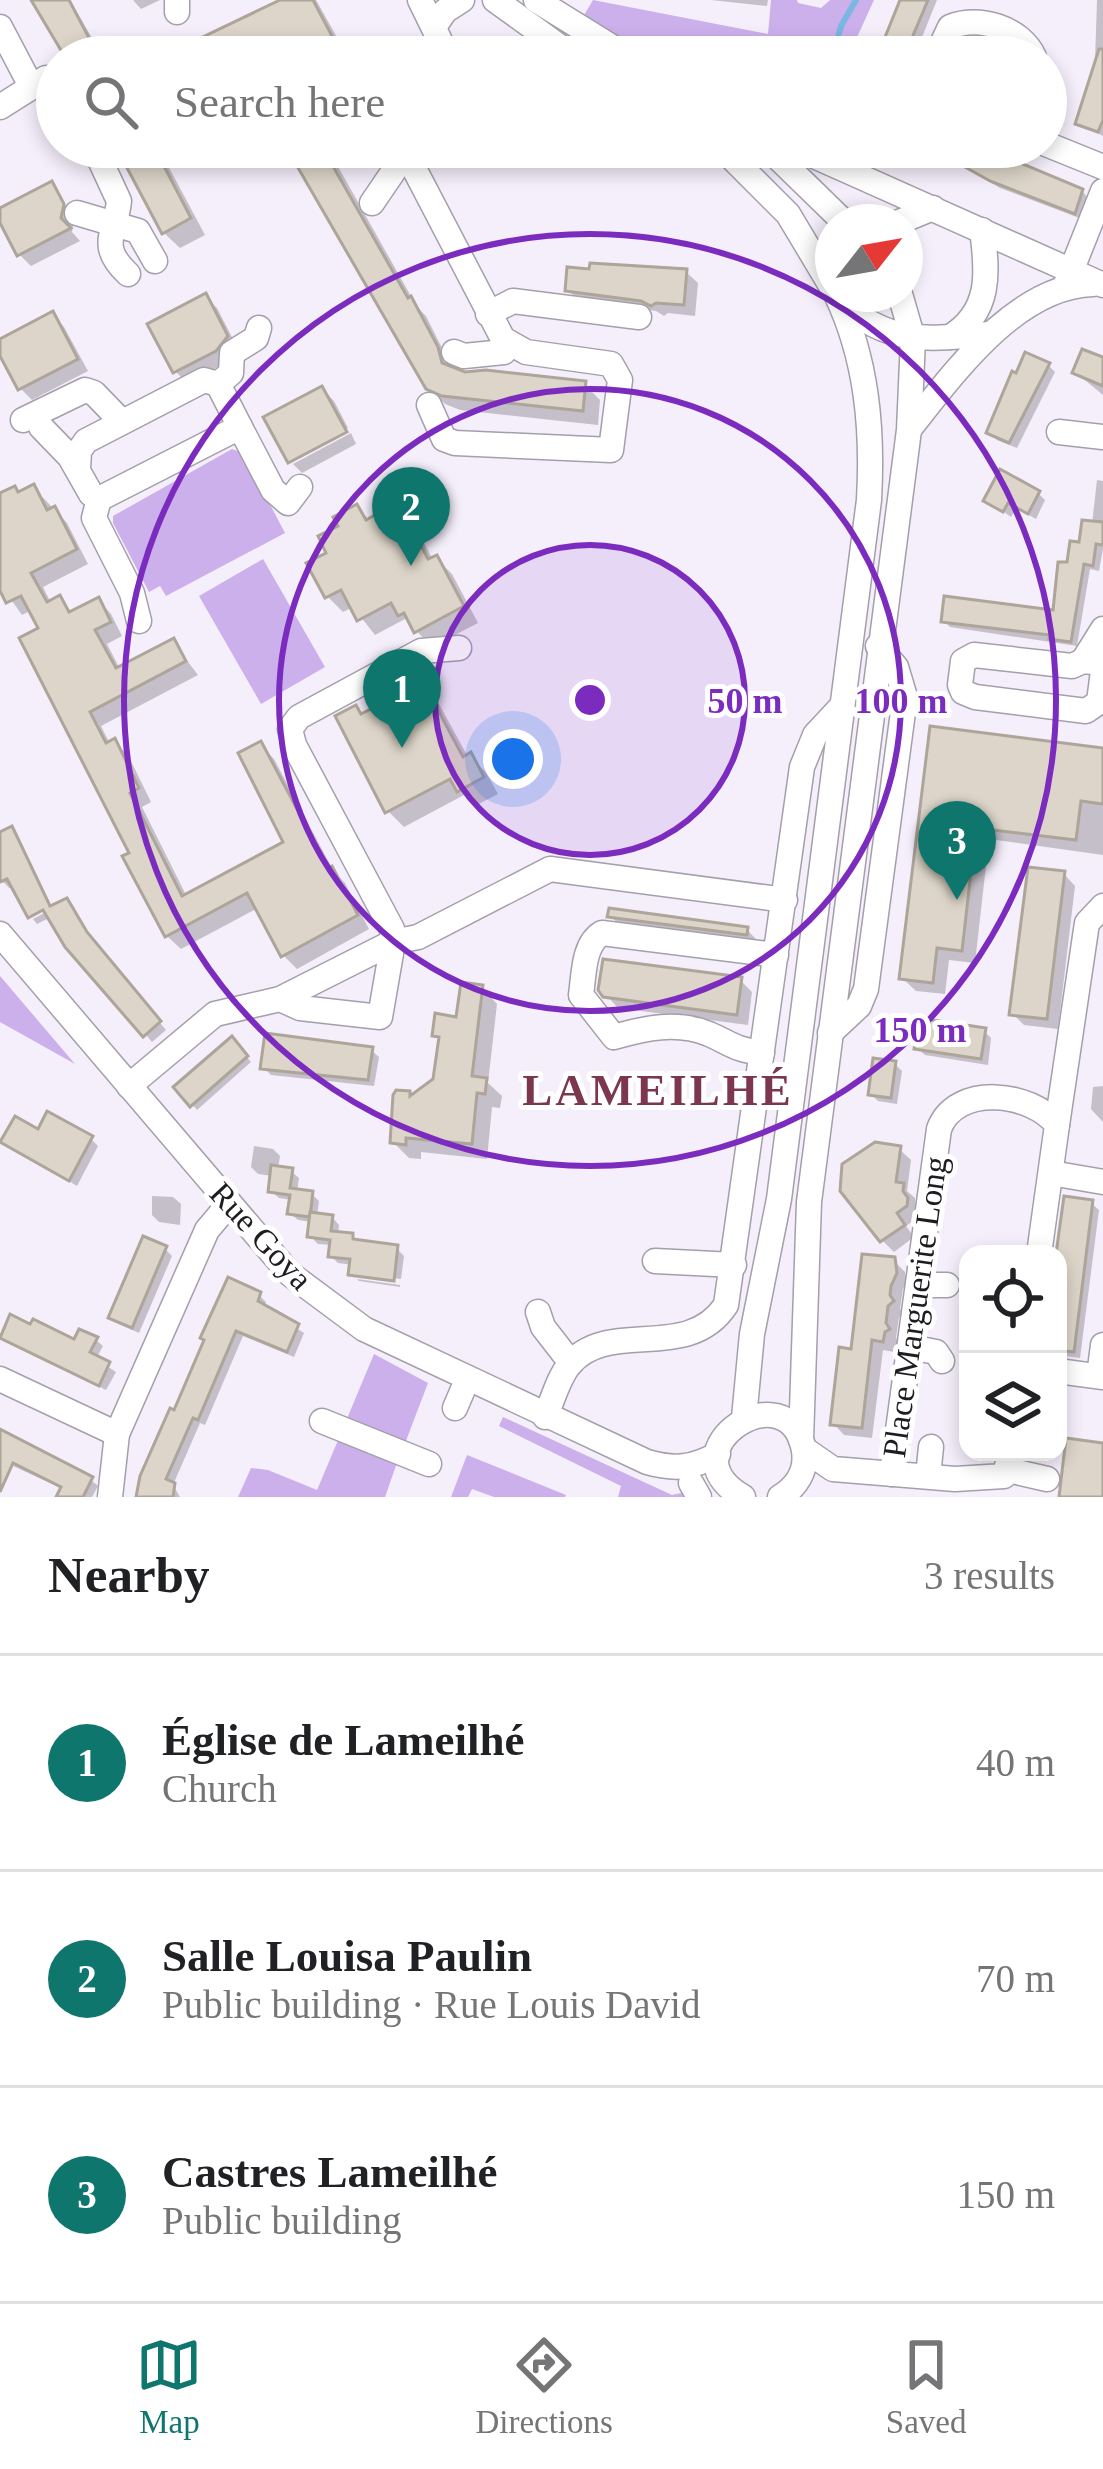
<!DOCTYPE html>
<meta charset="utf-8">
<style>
body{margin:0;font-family:Georgia,serif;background:#f6f6f6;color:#202124}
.controls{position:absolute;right:36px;bottom:36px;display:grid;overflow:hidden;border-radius:24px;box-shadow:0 6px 18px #0003}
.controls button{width:108px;height:108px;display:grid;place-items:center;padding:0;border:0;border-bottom:3px solid #e0e0e0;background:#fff;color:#202124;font:60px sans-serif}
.compass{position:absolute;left:815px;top:204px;width:108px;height:108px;border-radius:50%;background:#fff;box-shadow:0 6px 18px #0003;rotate:59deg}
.you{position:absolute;left:513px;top:759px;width:42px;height:42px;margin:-30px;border:9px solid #fff;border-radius:50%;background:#1a73e8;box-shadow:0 0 0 18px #1a73e833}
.badge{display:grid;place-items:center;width:78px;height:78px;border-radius:50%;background:#0f766e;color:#fff;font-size:39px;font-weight:700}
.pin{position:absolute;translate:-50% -99px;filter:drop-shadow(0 3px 6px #0008)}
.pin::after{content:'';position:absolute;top:63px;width:42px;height:36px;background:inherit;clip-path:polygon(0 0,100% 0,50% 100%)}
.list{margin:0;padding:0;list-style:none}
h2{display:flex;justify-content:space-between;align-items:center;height:156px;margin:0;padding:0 48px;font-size:51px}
h2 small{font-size:39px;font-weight:400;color:#757577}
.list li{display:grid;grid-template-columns:78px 1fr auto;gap:36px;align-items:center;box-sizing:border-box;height:216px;padding:0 48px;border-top:3px solid #e0e0e0}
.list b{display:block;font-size:45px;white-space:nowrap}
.list p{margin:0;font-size:39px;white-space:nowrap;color:#757577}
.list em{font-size:39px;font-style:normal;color:#757577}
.icon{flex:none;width:66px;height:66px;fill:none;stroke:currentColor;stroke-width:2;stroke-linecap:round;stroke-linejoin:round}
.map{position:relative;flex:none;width:1103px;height:1497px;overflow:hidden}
.search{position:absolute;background:#fff;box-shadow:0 6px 18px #0003;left:36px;right:36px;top:36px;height:132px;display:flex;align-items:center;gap:30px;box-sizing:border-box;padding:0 42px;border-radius:66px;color:#757577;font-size:45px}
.sheet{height:804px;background:#fff}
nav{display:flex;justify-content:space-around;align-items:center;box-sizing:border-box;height:168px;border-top:3px solid #e0e0e0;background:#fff;font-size:33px;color:#757577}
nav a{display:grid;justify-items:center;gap:6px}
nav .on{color:#0f766e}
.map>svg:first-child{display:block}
.green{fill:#ccb0ec}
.shadow{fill:#0003}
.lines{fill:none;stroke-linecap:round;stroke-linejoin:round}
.stream{stroke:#7ab7e2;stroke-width:6}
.building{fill:#ddd5c9;stroke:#ada599;stroke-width:3}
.minor-casing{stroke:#a49fab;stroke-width:27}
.minor{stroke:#fff;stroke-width:24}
.ring{fill:none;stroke:#7b2cbf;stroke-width:6}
.labels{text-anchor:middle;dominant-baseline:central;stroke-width:10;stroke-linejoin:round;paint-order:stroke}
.street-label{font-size:33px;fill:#1e1c20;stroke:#fff}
.district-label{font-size:45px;font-weight:bold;letter-spacing:3px;fill:#7c364d;stroke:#fff}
.centre{fill:#7b2cbf;stroke:#fff;stroke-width:6}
.ring-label{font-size:36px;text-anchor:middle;font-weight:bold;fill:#7b2cbf;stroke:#fff;stroke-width:10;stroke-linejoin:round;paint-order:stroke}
</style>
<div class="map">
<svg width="1103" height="1497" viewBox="0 0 1103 1497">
<rect width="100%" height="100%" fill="#f5effc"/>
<g class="green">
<path d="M593,0L768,34L771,0H797L798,3L821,8L830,0H874L848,57H650L583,17Z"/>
<path d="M232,449L243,453L285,533L166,596L160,586L149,592L113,523V516Z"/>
<path d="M263,559L325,667L261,704L199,596Z"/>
<path d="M0,976L75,1064L0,1022Z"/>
<path d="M374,1354L428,1383L404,1446L346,1421Z"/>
<path d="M503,1417L672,1495L686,1492L690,1497H618L621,1486L499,1426Z"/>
<path d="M339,1438L398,1460L385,1497H238L251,1468L268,1470L317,1490Z"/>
<path d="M467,1455L566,1495L565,1497H494L472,1489L468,1497H451Z"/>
</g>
<g class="shadow">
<path d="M32,0H70L103,57H67Z"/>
<path d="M133,0H160L141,9Z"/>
<path d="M286,0H316L348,57H171Z"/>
<path d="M711,0H768L767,6Z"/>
<path d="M903,0H937L914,57H880Z"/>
<path d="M1097,0H1103V136L1078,123L1095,61Z"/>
<path d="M119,147H158L205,235L180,248L164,233Z"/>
<path d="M287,147H327L417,307L426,316L454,372L584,384L600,400L598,425L460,410L445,404L428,387Z"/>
<path d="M931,147H976L1082,191L1089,199L1082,219L1000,188Z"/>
<path d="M52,185L74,218L72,232L80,241L31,266L20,255L0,216V208Z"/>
<path d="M686,272L698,283L695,316L668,313L664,316L656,311L580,302L568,290Z"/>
<path d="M205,297L217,308L238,349L227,362L187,383L175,371Z"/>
<path d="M53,315L64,327L88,371L32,400L20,388L0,342Z"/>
<path d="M1103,362V395L1075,372Z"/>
<path d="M1048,365L1055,372L1017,448L997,440L990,433Z"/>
<path d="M322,389L334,401L348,428L290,459Z"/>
<path d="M351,433L356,444L302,473L293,464Z"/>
<path d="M1097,480L1103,481V549L1099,571L1090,569L1077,646L950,627L944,621L1055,613L1069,566L1092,524Z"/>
<path d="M33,487L67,523L88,564L43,587L51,603L59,599L73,613L98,600L111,614L122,636L107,644L120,669L173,642L198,675L101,726L110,744L114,742L128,755L151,802L142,807L187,897L287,843L261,745L274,759L334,872L345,883L369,929L297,969L283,955L258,908L181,949L167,936L42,630L32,610L22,615L0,584V497L20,495Z"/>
<path d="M1038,493L1045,500L1036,519L1016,508L1011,517L987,500Z"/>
<path d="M397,506L413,522L433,560L436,558L452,574L478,623L432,647L405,619L375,635L353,607L343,612L327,596L330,554L342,527L357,508L370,521Z"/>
<path d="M422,686L438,702L468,757L486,772L498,794L475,806L464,795L404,827L388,811L363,716Z"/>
<path d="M933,729L1103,751V855L989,839L975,963L949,960L945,994L916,991L902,978Z"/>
<path d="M11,830L50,903L29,914L14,886L9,888L0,878V835Z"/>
<path d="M1064,874L1075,886L1058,1029L1024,1025L1013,1014Z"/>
<path d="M66,901L94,943L166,1030L152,1042L51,917L37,924L33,919Z"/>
<path d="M611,916L747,930L758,941L622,928Z"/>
<path d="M740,980L752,992L748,1025L618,1008L606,995Z"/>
<path d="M482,988L497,1004L488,1083L502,1096L500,1108L492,1107L487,1159L421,1152V1159L409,1158L393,1142L409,1094L412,1098L435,1081L441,1041L435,1035L459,1020Z"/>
<path d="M984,1031L991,1038L988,1065L925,1055L917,1048Z"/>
<path d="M232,1040L251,1062L197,1110L177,1087Z"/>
<path d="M371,1050L379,1057L374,1086L271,1075L264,1068Z"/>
<path d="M895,1064L902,1071L897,1104L878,1101L871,1094Z"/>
<path d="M1103,1086V1122L1091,1109L1093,1087Z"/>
<path d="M39,1133L91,1139L98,1146L77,1186L4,1141Z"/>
<path d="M254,1146L273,1149L280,1156L278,1169L291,1171L299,1178L297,1192L312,1194L319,1201L317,1216L332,1217L339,1225L338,1235L352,1236L358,1242L396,1248L404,1256L401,1279L355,1273V1278L352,1274L353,1265L338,1263L331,1256L332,1245L318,1244L310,1236L312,1222L298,1220L290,1213L292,1200L279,1198L271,1191L273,1176L258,1174L251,1167Z"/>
<path d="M899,1149L911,1160L907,1191L915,1198L917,1218L906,1226L914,1237L894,1252L882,1240Z"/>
<path d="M152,1196L173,1197L181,1204L180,1225L159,1222L152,1215Z"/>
<path d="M1091,1203L1099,1210L1080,1358L1058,1355V1257Z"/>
<path d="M165,1249L172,1256L139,1333L119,1324L112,1317Z"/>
<path d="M893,1260L905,1272L907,1285L903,1288L900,1309L904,1314L899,1317L896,1338L899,1342L894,1352L883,1350L872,1438L844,1435L833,1423L854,1352Z"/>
<path d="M357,1279L400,1285V1287L359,1281Z"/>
<path d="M259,1295L266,1302L264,1308L304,1333L294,1357L243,1336L205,1425L200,1423L173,1485L180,1497H139L176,1414Z"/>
<path d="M3,1337L76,1343L96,1340L103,1346L96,1359L116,1372L106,1390Z"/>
<path d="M0,1432L91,1480L98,1486L92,1497H59L63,1489L0,1460Z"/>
</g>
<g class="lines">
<path class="stream" d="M833,57L841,26L856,0"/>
</g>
<g class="building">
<path d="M31,0H69L99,57H65Z"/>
<path d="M280,0H313L343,57H161Z"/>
<path d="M900,0H928L904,57H877Z"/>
<path d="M1099,49H1103V120L1098,132L1075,124Z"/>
<path d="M116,147H154L191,218L162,234Z"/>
<path d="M286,147H322L408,298L411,296L438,347L442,363L465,372L486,370L586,381L583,411L442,396L426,389Z"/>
<path d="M929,147H982L1083,189L1075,214L990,181Z"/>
<path d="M52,181L64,204L61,218L71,228L17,256L0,223V208Z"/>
<path d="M590,263L687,269L684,305L656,303L651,306L641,301L565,291L567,267L589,269Z"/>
<path d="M206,293L228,336L216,351L173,373L147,324Z"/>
<path d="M53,311L78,359L18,390L0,356V339Z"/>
<path d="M1082,349L1103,357V386L1072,373Z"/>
<path d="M1025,352L1050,363L1009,443L986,433L1012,371L1016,373Z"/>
<path d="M322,386L347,432L288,463L263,417Z"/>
<path d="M1000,469L1040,491L1028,514L1008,503L1003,512L983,501Z"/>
<path d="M34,484L47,510L55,506L77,549L31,573L47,602L60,595L69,612L99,597L111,622L95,630L116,668L174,638L186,661L90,712L106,743L115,738L139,788L130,793L182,896L283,842L238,753L261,741L328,868L332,866L358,915L281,957L247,893L165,937L122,856L129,853L19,638L38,628L21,596L6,603L0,591V493L15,486L18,492Z"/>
<path d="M398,502L428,559L437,555L464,606L414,633L404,613L398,616L391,603L357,621L341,590L325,598L306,563L326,553L318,536L338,526L333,517L357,504L366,520Z"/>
<path d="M1082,520L1103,522V545L1096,544L1093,566L1084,564L1071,642L1049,639L1050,635L941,622L944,596L1053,610L1058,562H1067L1070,541L1079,542Z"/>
<path d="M423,682L463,757L471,752L484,777L457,792L450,779L385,813L335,716L356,705L361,714Z"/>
<path d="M930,726L1103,748V804L1081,801L1076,840L976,828L962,951L937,948L933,983L899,979Z"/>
<path d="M12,826L50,906L67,898L87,932L161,1021L143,1037L65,947L43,910L28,918L7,879L0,882V832Z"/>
<path d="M1028,867L1065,871L1047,1019L1009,1015Z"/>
<path d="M609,908L748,927L747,935L607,917Z"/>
<path d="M603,959L742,977L737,1015L603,997L598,990Z"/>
<path d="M461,982L483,985L472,1076L487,1078L485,1094L477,1093L472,1144L406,1138V1145L390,1143L393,1095L396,1090L410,1091V1096L433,1079L439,1037L432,1036L435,1013L456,1017Z"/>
<path d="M919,1018L986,1028L981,1059L914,1049Z"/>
<path d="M265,1033L373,1047L368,1080L260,1069Z"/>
<path d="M232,1036L248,1056L190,1107L173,1087Z"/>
<path d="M873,1058L896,1061L891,1098L868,1095Z"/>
<path d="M47,1111L93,1136L69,1181L0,1142L15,1116L38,1129Z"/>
<path d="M875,1142L901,1146L896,1182L904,1183L903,1191L908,1198L907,1206L897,1213L905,1225L880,1242L840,1191L842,1164Z"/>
<path d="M271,1165L293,1168L290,1188L313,1191L310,1217L287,1214L290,1195L268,1192Z"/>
<path d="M1064,1196L1093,1200L1074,1352L1058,1350L1056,1254Z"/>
<path d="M310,1212L333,1215L331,1231L353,1233V1239L398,1245L394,1281L348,1275L350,1259L328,1257L330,1240L307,1237Z"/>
<path d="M143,1236L167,1246L132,1328L108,1318Z"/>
<path d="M862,1254L895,1257L897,1273L891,1286L890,1295L894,1301L888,1306L886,1323L890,1329L885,1332L883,1342L872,1340L862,1428L830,1425L839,1347L851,1349Z"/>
<path d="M228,1277L261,1292L258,1301L299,1324L287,1352L236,1331L198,1420L193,1418L166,1479L175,1483L173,1497H136L140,1476L170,1408L174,1410L204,1340L200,1338Z"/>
<path d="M10,1314L30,1324L33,1319L74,1339L79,1329L98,1337L90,1352L110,1362L99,1386L0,1338Z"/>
<path d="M0,1429L93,1477L83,1497H56L61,1487L13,1463L0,1492Z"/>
<path d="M1066,1438L1103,1443V1497H1059Z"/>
</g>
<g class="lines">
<g class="minor-casing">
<g id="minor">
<path d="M177,0V12"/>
<path d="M420,0L448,57"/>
<path d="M495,0L574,57"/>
<path d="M536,0L628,57"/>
<path d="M0,27L31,86"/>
<path d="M434,27L445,11L462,0"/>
<path d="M936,57L950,27C979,15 1021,28 1034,57"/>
<path d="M0,107L46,78L57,81"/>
<path d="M1046,144L1103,167"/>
<path d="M94,147L119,201C116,233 97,245 128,274"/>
<path d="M410,147L406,153L503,339L526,352L611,364L620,380L611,450L455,443L444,439L429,405"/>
<path d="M721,147L788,214L833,289"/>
<path d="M767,147L844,222"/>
<path d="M794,147L1103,285"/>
<path d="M372,203L406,153"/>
<path d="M77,213L138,231L155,261"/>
<path d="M899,222L933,208"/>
<path d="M1066,284L1103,191"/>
<path d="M841,302C890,346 930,339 989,334"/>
<path d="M488,314L513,301L639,317"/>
<path d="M950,337C991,312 988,273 982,230"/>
<path d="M454,352L464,356L504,352L509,345"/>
<path d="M218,384L231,373L232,353L256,338L259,328"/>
<path d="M23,420L85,390L94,393L122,422"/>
<path d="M41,427L70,457L91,494L99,499L240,427L218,384L204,380L86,441L79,451L78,469"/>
<path d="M240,427L273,490L288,503L300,487"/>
<path d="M910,428C954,373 1016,286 1093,284"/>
<path d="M1059,432L1103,437"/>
<path d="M99,499L94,518L132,593L139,621"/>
<path d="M459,648L421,651L299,717L290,729L294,745L392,929L393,942L418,937L550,869L785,900"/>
<path d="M1083,661L1103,629"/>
<path d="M1103,663L1083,661L1072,666L974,655L963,661L960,685L963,692L975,697L1086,711L1099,702L1103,671"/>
<path d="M0,934L290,1274L364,1329L647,1462C675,1470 693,1468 718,1454"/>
<path d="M830,1033L859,1006L866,989L905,697L896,667L878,646"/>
<path d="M762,1053C733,1049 734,1045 709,1034C677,1021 645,1028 614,1037L581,995C584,975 583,944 602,933L776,955"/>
<path d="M129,1086L215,1014L280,999L393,942L380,1017L300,1008L280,999"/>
<path d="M1057,1125L1087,923L1103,906"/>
<path d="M1051,1173L1103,1182"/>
<path d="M655,1261L734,1265"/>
<path d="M920,1274L928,1285H947"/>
<path d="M538,1312L543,1327L571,1363"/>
<path d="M910,1347L936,1352L942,1361"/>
<path d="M1058,1371L1103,1377"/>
<path d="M1099,1376L1103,1345"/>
<path d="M0,1379L117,1434"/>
<path d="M455,1408L467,1380"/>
<path d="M545,1417C553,1400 558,1378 570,1364C609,1318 688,1363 726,1305L802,767L815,735L842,706"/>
<path d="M744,1418L752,1334L779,1199L869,500C873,429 867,359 836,294"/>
<path d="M322,1421L429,1464"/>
<path d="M801,1440L809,1202L909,430L913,339L900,294"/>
<path d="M804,1449L833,1469L955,1479L1004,1476L1011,1452"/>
<path d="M1008,1470L1047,1479"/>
<path d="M892,1474L939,1129C956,1083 1032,1092 1057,1125L1039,1254"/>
<path d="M928,1476L931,1447"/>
<path d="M691,1483L699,1497"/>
<path d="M110,1497L117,1434L207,1230L229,1204"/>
<path d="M743,1497C661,1450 790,1367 804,1451C807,1471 796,1487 780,1497"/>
</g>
</g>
<use href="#minor" class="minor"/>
</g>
<circle cx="590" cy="700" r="155" fill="#7b2cbf" fill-opacity=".12"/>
<g class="ring">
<circle cx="590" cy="700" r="155"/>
<circle cx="590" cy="700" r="311"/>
<circle cx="590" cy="700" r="466"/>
</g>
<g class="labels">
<g class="street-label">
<text transform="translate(261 1236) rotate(47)">Rue Goya</text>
<text transform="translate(915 1307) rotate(-82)">Place Marguerite Long</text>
</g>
<g class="district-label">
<text x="658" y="1090">LAMEILHÉ</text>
</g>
</g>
<circle cx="590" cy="700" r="18" class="centre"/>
<g class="ring-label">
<text x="745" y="713">50 m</text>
<text x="901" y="713">100 m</text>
<text x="920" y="1042">150 m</text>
</g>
</svg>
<div class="controls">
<button><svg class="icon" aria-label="locate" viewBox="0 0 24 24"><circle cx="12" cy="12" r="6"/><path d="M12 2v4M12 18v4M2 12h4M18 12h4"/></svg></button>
<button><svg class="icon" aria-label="layers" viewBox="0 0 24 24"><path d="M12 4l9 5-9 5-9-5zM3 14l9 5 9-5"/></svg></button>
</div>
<svg class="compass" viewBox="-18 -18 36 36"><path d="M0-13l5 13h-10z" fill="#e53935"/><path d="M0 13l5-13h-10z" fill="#757577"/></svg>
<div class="you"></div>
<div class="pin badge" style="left:402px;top:748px">1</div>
<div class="pin badge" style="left:411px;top:566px">2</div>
<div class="pin badge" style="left:957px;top:900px">3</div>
<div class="search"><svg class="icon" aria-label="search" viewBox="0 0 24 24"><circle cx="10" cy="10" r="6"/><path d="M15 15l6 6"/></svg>Search here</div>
</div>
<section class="sheet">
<h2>Nearby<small>3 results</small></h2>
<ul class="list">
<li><span class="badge">1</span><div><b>Église de Lameilhé</b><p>Church</p></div><em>40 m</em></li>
<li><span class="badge">2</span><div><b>Salle Louisa Paulin</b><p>Public building · Rue Louis David</p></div><em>70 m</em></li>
<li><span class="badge">3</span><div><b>Castres Lameilhé</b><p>Public building</p></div><em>150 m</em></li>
</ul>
</section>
<nav>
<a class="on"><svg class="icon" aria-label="map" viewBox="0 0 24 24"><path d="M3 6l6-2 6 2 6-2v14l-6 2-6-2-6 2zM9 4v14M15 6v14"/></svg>Map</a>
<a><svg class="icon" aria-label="directions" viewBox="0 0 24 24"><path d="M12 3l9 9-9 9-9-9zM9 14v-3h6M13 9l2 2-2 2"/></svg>Directions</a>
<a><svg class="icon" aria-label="saved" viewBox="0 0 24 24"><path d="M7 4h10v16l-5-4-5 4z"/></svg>Saved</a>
</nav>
